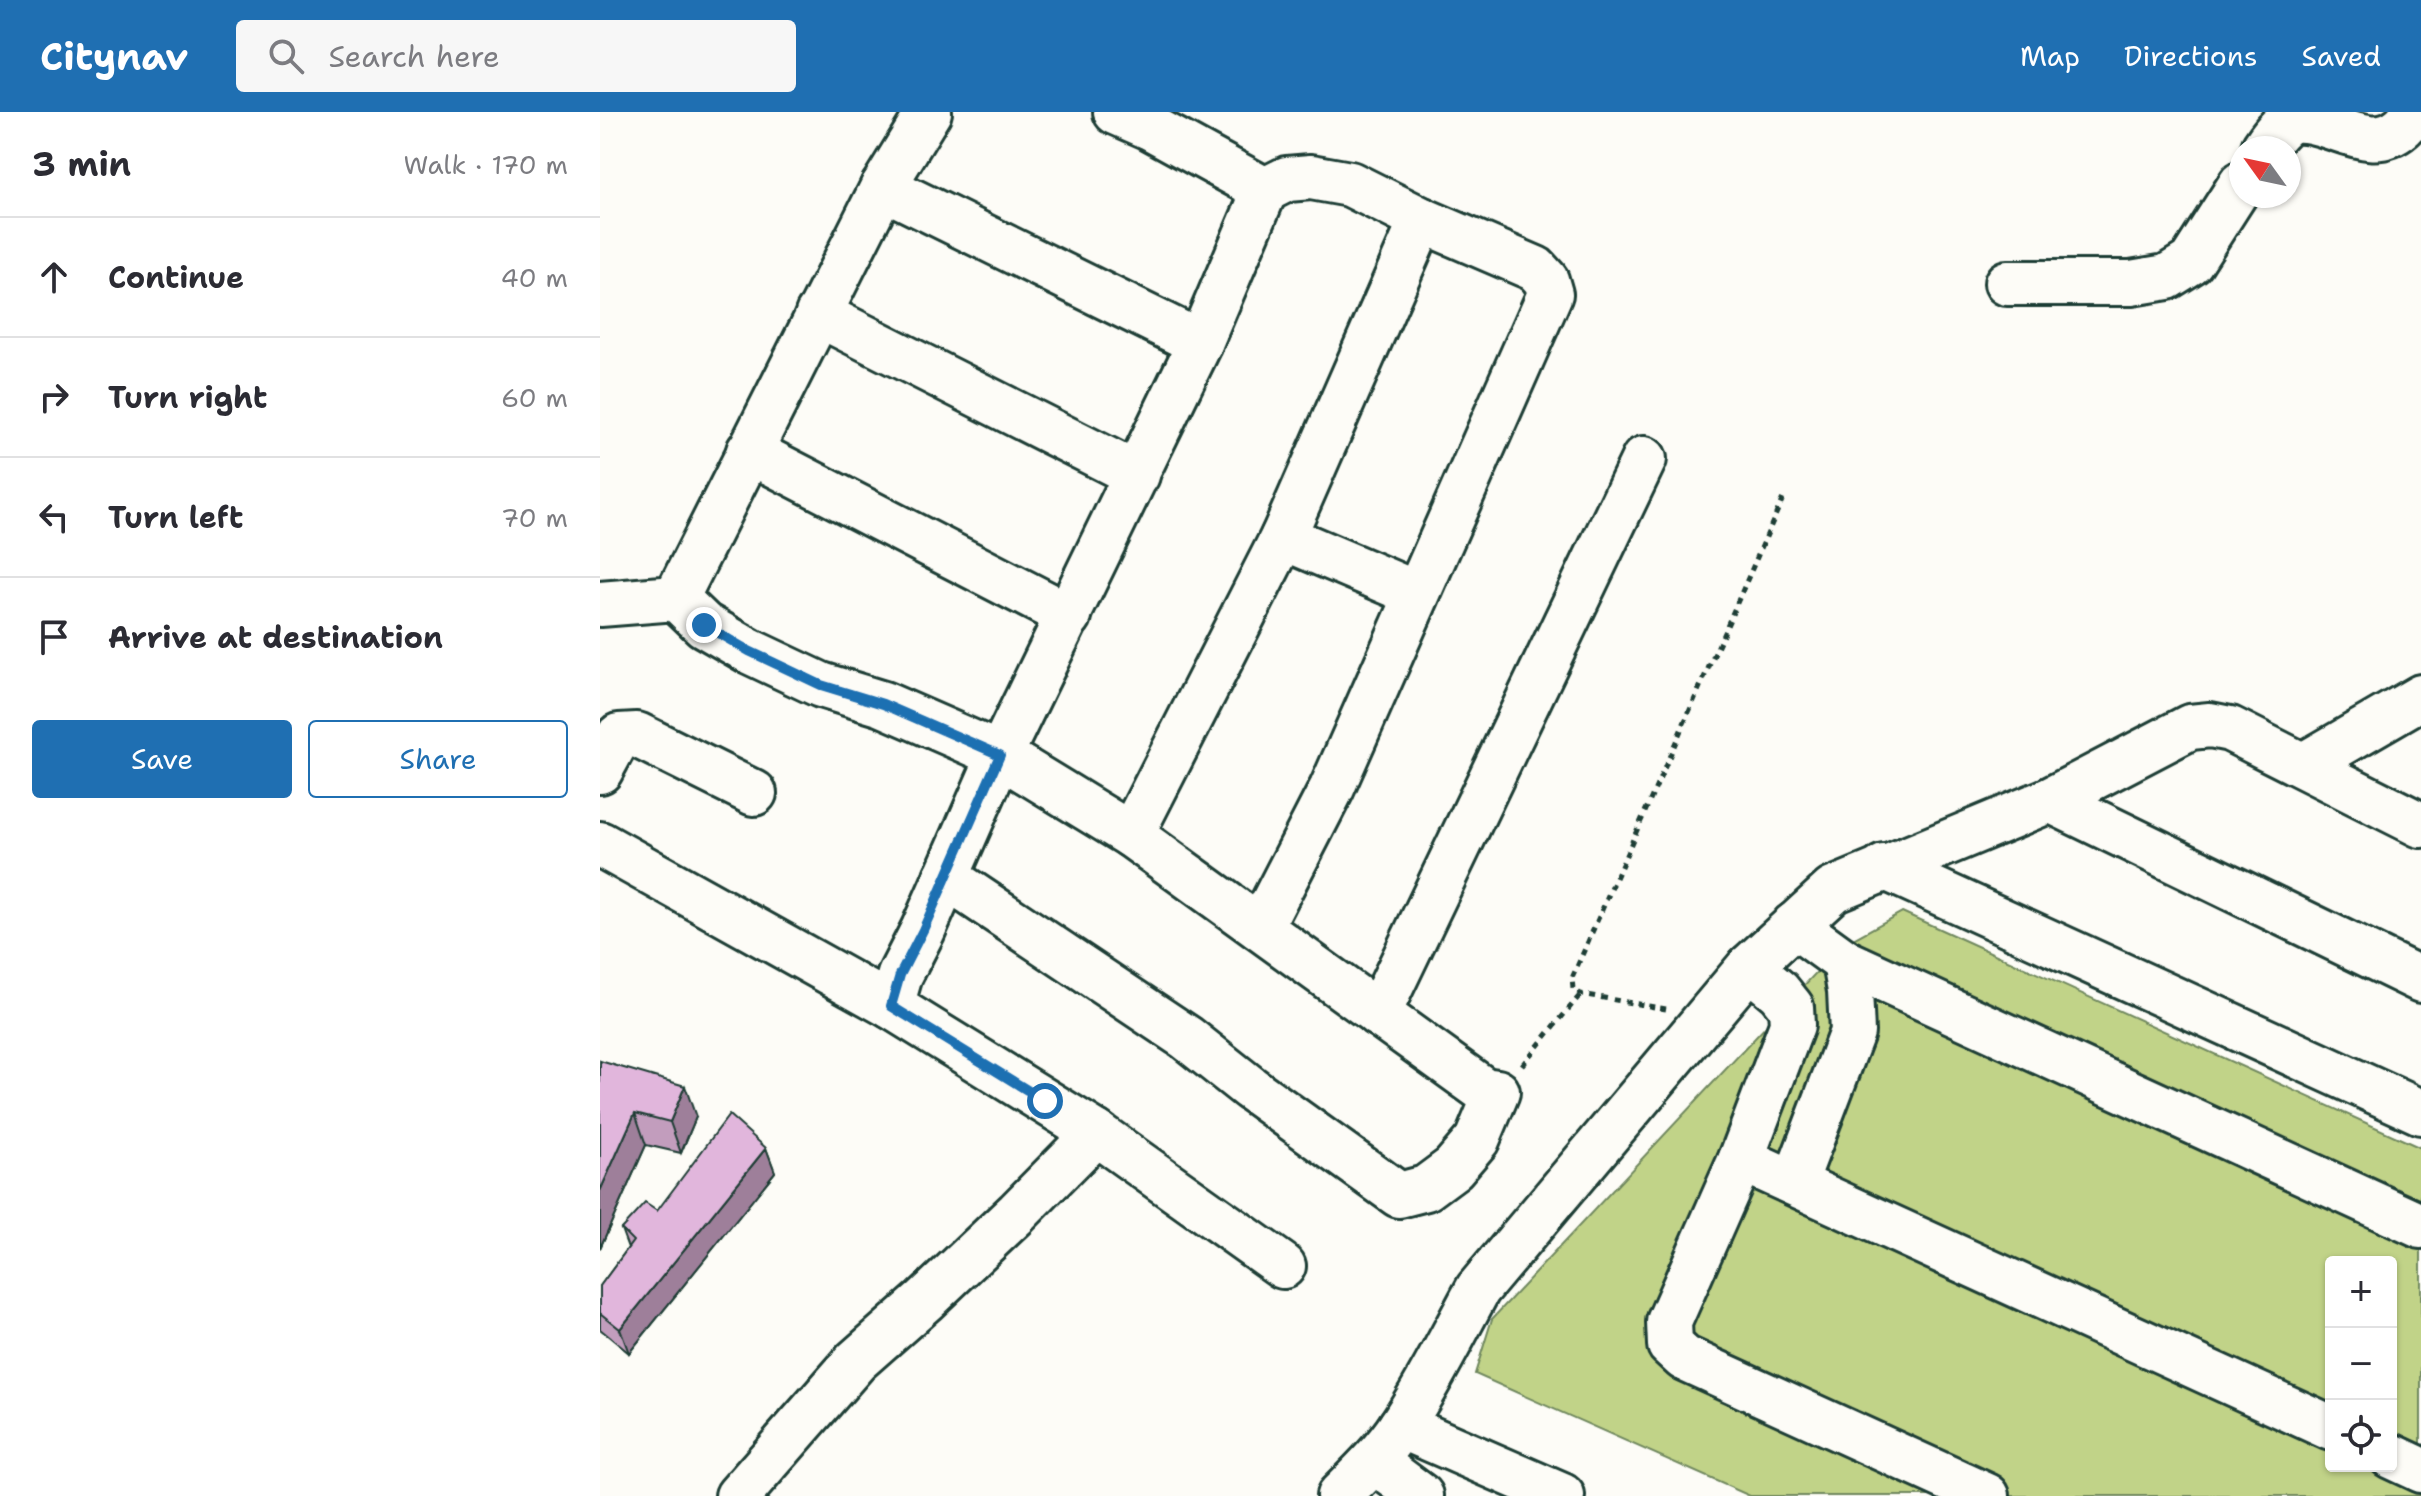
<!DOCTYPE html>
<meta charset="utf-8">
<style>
body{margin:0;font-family:"Shantell Sans",sans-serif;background:#f7f7f7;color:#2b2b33}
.controls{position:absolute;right:24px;bottom:24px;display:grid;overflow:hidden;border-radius:8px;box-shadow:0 2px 6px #0004}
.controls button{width:72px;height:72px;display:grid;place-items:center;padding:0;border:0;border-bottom:2px solid #e1e1e2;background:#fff;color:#2b2b33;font:40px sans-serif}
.compass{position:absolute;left:1629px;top:24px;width:72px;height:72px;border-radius:50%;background:#fff;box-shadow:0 2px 6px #0004;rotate:303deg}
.stop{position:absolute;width:24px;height:24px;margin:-18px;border:6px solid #1f6fb2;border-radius:50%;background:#fff}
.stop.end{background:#1f6fb2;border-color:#fff;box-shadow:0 2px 8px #0008}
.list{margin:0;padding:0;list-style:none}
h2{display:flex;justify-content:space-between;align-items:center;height:104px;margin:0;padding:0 32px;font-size:34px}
h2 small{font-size:26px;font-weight:400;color:#7c7c81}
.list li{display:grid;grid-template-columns:52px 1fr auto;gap:24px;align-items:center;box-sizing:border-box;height:120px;padding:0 32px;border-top:2px solid #e1e1e2}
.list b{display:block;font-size:30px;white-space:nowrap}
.list em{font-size:26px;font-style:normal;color:#7c7c81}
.actions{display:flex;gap:16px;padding:24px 32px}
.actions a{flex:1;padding:18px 0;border:2px solid #1f6fb2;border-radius:8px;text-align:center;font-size:28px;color:#1f6fb2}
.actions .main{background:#1f6fb2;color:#fff}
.icon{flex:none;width:44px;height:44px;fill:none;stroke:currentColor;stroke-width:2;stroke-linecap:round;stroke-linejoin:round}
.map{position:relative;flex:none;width:1821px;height:1384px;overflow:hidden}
header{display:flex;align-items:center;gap:48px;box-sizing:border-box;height:112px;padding:0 40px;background:#1f6fb2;color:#fff}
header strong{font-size:38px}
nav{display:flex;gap:44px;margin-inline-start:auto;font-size:28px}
.search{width:560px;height:72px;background:#f7f7f7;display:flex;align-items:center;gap:20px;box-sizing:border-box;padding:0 28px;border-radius:8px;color:#7c7c81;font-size:30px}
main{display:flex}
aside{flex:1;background:#fff}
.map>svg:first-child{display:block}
.green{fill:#c1d388;stroke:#70885e;stroke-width:2;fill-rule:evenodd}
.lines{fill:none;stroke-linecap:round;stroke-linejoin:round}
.minor-casing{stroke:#1f3d34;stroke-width:50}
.path{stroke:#1f3d34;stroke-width:5;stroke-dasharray:6 6;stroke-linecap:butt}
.minor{stroke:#fdfcf7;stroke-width:44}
.wall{fill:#c29dbd;stroke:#1f3d34;stroke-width:2}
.shaded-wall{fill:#9e7f9a;stroke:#1f3d34;stroke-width:2}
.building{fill:#e1b6dc;stroke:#1f3d34;stroke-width:2}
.route{stroke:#1f6fb2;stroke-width:10}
</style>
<header>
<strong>Citynav</strong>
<div class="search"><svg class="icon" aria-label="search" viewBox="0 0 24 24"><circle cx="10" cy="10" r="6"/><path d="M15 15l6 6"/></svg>Search here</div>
<nav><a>Map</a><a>Directions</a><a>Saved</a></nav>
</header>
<main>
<aside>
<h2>3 min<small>Walk · 170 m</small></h2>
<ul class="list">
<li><svg class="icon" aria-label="ahead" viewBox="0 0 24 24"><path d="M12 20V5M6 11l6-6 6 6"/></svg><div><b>Continue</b></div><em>40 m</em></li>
<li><svg class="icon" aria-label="right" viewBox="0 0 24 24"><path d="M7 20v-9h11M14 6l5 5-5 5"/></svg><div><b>Turn right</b></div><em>60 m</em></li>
<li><svg class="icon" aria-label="left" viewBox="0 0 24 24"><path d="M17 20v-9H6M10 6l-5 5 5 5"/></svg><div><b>Turn left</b></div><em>70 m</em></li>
<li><svg class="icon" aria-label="arrive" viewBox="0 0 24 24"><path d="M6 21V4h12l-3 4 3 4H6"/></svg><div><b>Arrive at destination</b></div></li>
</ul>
<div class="actions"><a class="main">Save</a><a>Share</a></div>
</aside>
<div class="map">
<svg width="1821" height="1384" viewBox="0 0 1821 1384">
<rect width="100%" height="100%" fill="#fdfcf7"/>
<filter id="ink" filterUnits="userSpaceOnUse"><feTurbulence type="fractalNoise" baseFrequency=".0125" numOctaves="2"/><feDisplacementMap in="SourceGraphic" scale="16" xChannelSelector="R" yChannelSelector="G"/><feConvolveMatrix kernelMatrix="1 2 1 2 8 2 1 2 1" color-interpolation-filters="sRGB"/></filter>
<g filter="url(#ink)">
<path class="green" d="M1302,800L1821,1036V1384H1150L875,1262L892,1207L1242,833ZM1731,1150H1791V1354H1731Z"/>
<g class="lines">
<g class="minor-casing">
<g id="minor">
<path d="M1664,36C1671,26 1678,15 1689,9C1725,0 1768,45 1802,15C1807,11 1810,5 1814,0"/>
<path d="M283,75L600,231"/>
<path d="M1407,171H1531L1567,165L1591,150L1641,72"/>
<path d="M218,202L537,363"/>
<path d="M149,339L469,504"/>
<path d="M683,425L817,482"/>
<path d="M76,486L104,513L149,539L221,573L283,592L400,643L531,723L683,425L822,108"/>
<path d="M0,492L76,486L283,75L329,0"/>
<path d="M1704,653L1821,585"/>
<path d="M0,659L19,624L37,623L154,681"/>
<path d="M1450,688L1821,868"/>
<path d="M0,732L291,894L300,863L323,818L400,643L600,231L665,78L550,15L516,0"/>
<path d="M1284,755L1821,1000"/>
<path d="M346,765L587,926L650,976L799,1083L826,1076L853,1056L877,1028L897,980L884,978L531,723"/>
<path d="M1194,813L1245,850L1821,1114"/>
<path d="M660,816L732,676L950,182L946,168L936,157L822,108L750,72L711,65L687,67L665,78"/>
<path d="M1149,855L1179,880L1191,895L1192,913L1141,1047L1069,1210L1070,1233L1084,1246L1387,1384"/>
<path d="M291,894L496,1021"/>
<path d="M778,902L1044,347"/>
<path d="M1141,1047L1731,1316"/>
<path d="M1195,1070L1252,920L1250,879L1245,850"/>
<path d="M801,1314L962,1384"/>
<path d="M1791,1344L1821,1358"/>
<path d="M774,1349L821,1384"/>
<path d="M138,1384L256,1249L324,1189L417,1101L496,1021L683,1154"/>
<path d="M739,1384C761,1362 784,1340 801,1314C830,1270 853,1223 878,1177L1149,855L1233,778L1450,688L1590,615L1610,613L1630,617L1821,713"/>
</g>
</g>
<g class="path">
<path d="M1066,897L981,882L973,877L972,866L1184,384"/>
<path d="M922,953L981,882"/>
</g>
<use href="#minor" class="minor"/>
</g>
<g class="wall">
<path d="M0,949L96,1005L81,1041L46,1033L0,1136Z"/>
<path d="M166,1036L175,1060L29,1241L0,1217V1174L28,1136L21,1117L57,1099Z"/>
</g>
<g class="shaded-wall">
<path d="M85,974L96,1005L81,1041L70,1010Z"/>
<path d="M35,1001L46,1033L0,1136V1079Z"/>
<path d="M166,1036L175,1060L29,1241L20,1217Z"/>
</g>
<g class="building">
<path d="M0,949L85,974L70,1010L35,1001L0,1079Z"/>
<path d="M129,1003L166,1036L20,1217L0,1201V1174L33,1129L21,1117L45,1091L57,1099Z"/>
</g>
</g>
<g class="lines" filter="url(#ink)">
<path class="route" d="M104,513L149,539L221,573L283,592L400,643L323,818L300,863L291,894L445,989"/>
</g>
</svg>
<div class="controls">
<button>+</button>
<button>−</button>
<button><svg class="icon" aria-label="locate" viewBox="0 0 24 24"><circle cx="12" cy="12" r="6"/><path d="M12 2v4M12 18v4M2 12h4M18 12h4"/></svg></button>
</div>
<svg class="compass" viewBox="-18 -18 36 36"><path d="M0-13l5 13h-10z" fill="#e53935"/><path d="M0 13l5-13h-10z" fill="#7c7c81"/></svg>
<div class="stop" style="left:445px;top:989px"></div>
<div class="stop end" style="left:104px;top:513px"></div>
</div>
</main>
